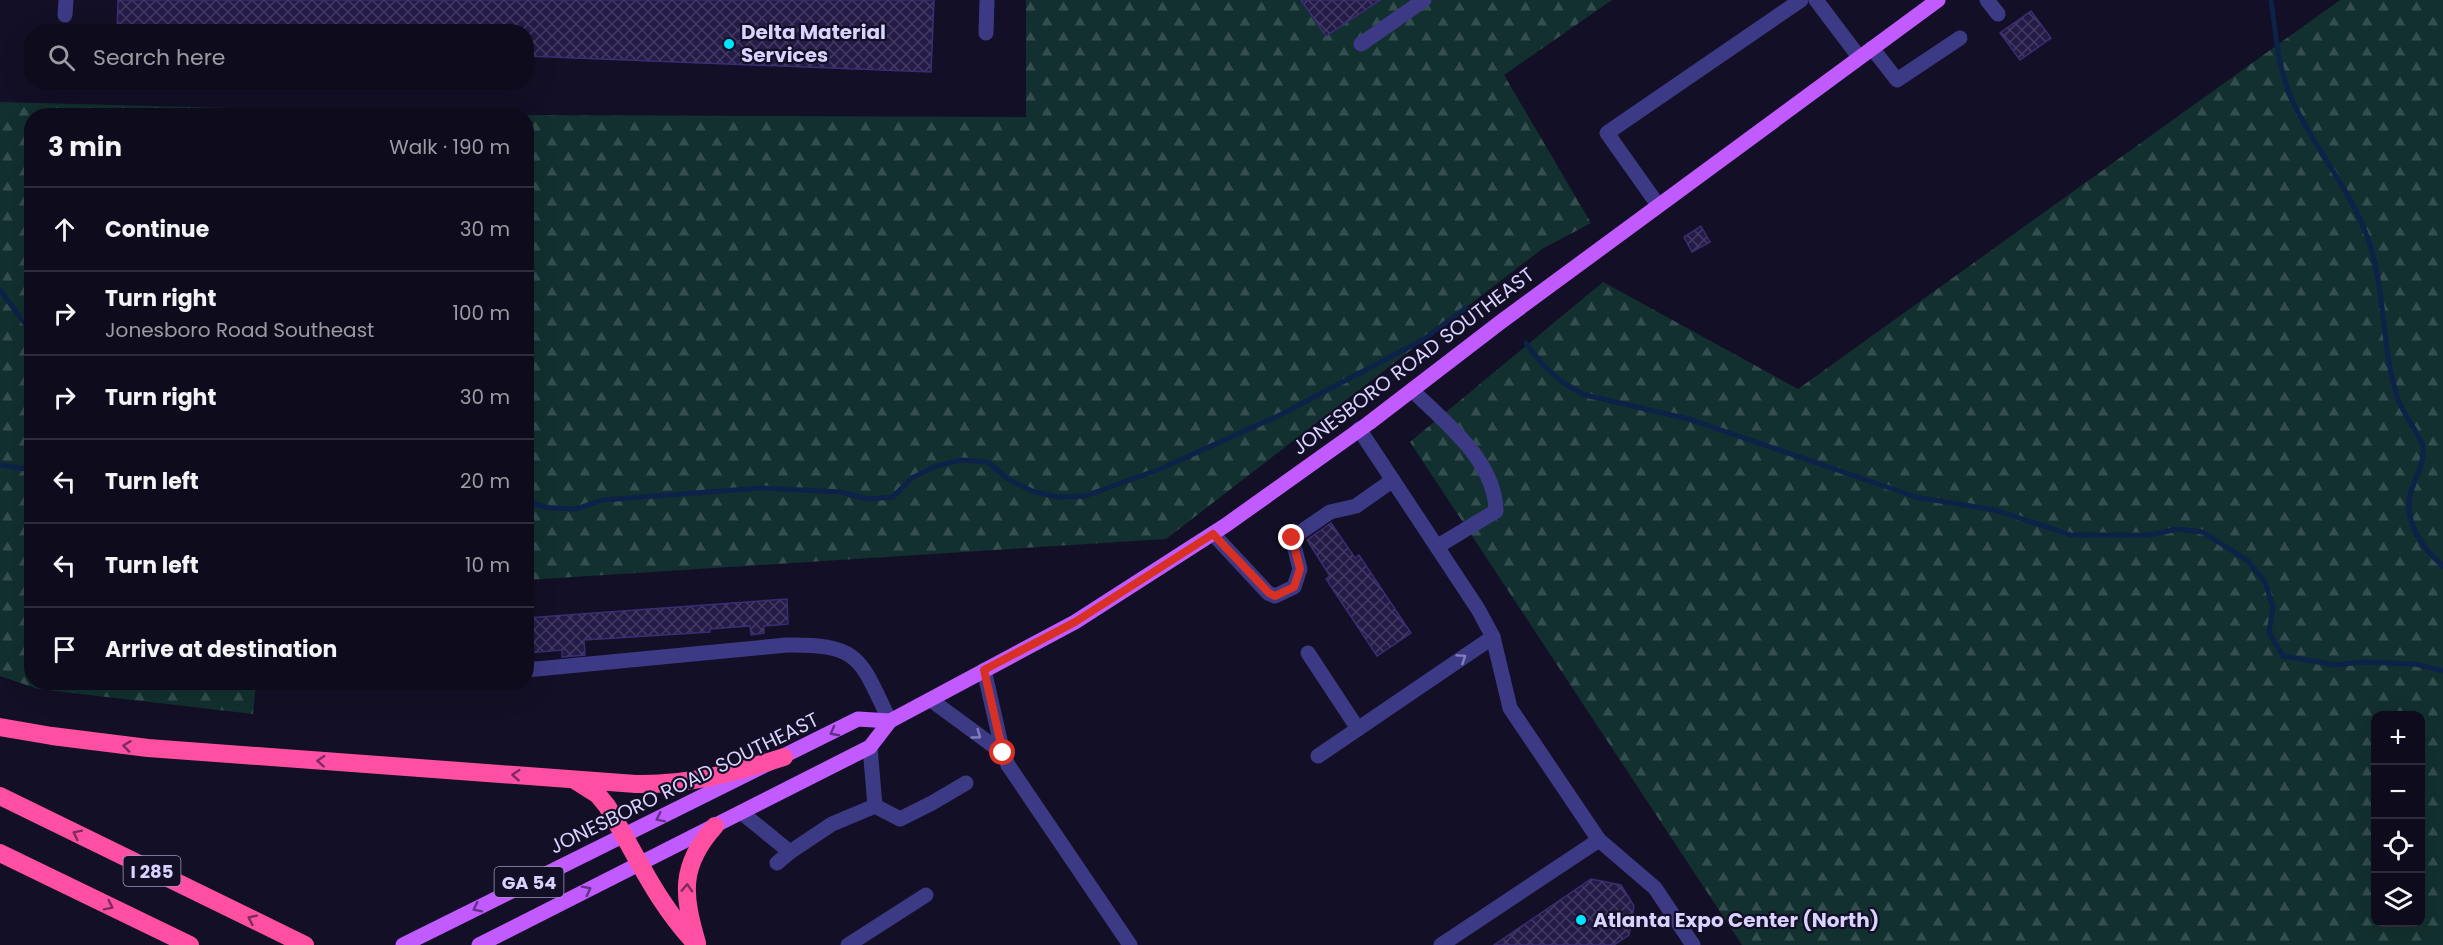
<!DOCTYPE html>
<meta charset="utf-8">
<style>
body{margin:0;font-family:Poppins,sans-serif;background:#171425;color:#f1f3f6}
.controls{position:absolute;right:18px;bottom:18px;display:grid;overflow:hidden;border-radius:12px;box-shadow:0 6px 24px #0002}
.controls button{width:54px;height:54px;display:grid;place-items:center;padding:0;border:0;border-bottom:2px solid #2e2b3b;background:#0e0b1c;color:#f1f3f6;font:30px sans-serif}
.stop{position:absolute;width:18px;height:18px;margin:-14px;border:4px solid #d93025;border-radius:50%;background:#fff}
.stop.end{background:#d93025;border-color:#fff;box-shadow:0 2px 6px #0008}
.list{margin:0;padding:0;list-style:none}
h2{display:flex;justify-content:space-between;align-items:center;height:78px;margin:0;padding:0 24px;font-size:26px}
h2 small{font-size:20px;font-weight:400;color:#9b9ba3}
.list li{display:grid;grid-template-columns:39px 1fr auto;gap:18px;align-items:center;box-sizing:border-box;height:84px;padding:0 24px;border-top:2px solid #2e2b3b}
.list b{display:block;font-size:22px;white-space:nowrap}
.list p{margin:0;font-size:20px;white-space:nowrap;color:#9b9ba3}
.list em{font-size:20px;font-style:normal;color:#9b9ba3}
.icon{flex:none;width:33px;height:33px;fill:none;stroke:currentColor;stroke-width:2;stroke-linecap:round;stroke-linejoin:round}
.map{position:relative;flex:none;width:2443px;height:945px;overflow:hidden}
.search{position:absolute;background:#0e0b1c;box-shadow:0 6px 24px #0002;left:24px;top:24px;width:510px;height:66px;display:flex;align-items:center;gap:15px;box-sizing:border-box;padding:0 21px;border-radius:24px;color:#9b9ba3;font-size:22px}
.panel{position:absolute;background:#0e0b1c;box-shadow:0 6px 24px #0002;left:24px;top:108px;width:510px;height:582px;border-radius:24px}
.map>svg:first-child{display:block}
.forest{fill:url(#forest-firs);fill-rule:evenodd}
.lines{fill:none;stroke-linecap:round;stroke-linejoin:round}
.stream{stroke:#0c2248;stroke-width:5}
.building{fill:url(#building-cross-hatch);stroke:#3b2d73;stroke-width:1.5}
.minor{stroke:#3d3a85;stroke-width:15}
.major{stroke:#c25bff;stroke-width:15}
.highway{stroke:#ff4fa3;stroke-width:18}
.oneway{stroke:#837fbc}
.oneway2{stroke:#623188}
.oneway3{stroke:#7d2c5e}
.route{stroke:#d93025;stroke-width:8}
.poi-dot{fill:#00e5ff;stroke:#130f26;stroke-width:2}
.labels{text-anchor:middle;dominant-baseline:central;stroke-width:4.5;stroke-linejoin:round;paint-order:stroke}
.shield{fill:#130f26;stroke:#9e99be;stroke-width:1.5}
.shield-label{font-size:18px;font-weight:bold;fill:#d9d4ff}
.poi-label{font-size:20px;font-weight:bold;fill:#d9d4ff;stroke:#130f26;text-anchor:start}
.street-label{font-size:20px;fill:#d9d4ff;stroke:#130f26}
</style>
<div class="map">
<svg width="2443" height="945" viewBox="0 0 2443 945">
<defs>
<pattern id="forest-firs" width="22" height="20" patternUnits="userSpaceOnUse" patternTransform="scale(1.5)"><rect width="22" height="20" fill="#12302f"/><path d="M5 1l3.5 6h-7zM16 11l3.5 6h-7z" fill="#344d4e"/></pattern>
<pattern id="building-cross-hatch" width="8" height="8" patternUnits="userSpaceOnUse" patternTransform="scale(1.5)"><rect width="8" height="8" fill="#241b47"/><path d="M0 0l8 8M0 8l8-8" fill="none" stroke="#433b63"/></pattern>
</defs>
<rect width="100%" height="100%" fill="#130f26"/>
<g class="forest">
<path d="M1026,0H1612L1504,75L1591,223L1542,249L1166,539L527,580L526,116H32V682L256,683L253,714L38,689L0,676V102L493,115L1026,117Z"/>
<path d="M2340,0H2443V945H1742L1410,442L1603,282L1798,389ZM2376,716H2420V922H2376Z"/>
</g>
<g class="lines">
<g class="stream">
<path d="M2271,0C2276,34 2278,71 2293,102C2316,151 2352,191 2369,242C2386,293 2381,348 2398,399C2402,412 2422,438 2423,447C2425,464 2414,480 2410,495C2404,523 2424,550 2443,566"/>
<path d="M0,290L32,333"/>
<path d="M1526,343L1542,364L1562,382L1585,395L1689,419L1916,497L1995,510L2071,535H2151L2177,529L2203,532L2248,561L2265,582L2273,607L2269,633L2283,656L2335,665L2362,662L2415,664L2443,671"/>
<path d="M0,465L32,470"/>
<path d="M526,502L550,508L576,509L602,500L761,488L841,492L867,499L893,497L912,478L936,466L962,460L988,462L1008,479L1032,491L1058,497L1085,496L1160,469L1282,414L1424,339L1466,308"/>
</g>
</g>
<g class="building">
<path d="M118,0H934L931,72L526,56V32H117Z"/>
<path d="M1301,0H1380L1326,36Z"/>
<path d="M2031,11L2051,38L2020,60L2000,33Z"/>
<path d="M1701,226L1710,242L1692,252L1684,237Z"/>
<path d="M1331,523L1355,558L1359,555L1411,633L1377,656L1326,579L1330,576L1307,540Z"/>
<path d="M787,599L788,624L764,626V633L751,635L750,626L710,629V632L584,640L585,655L562,657V650L528,653L526,618Z"/>
<path d="M1591,879L1621,885L1634,906L1629,935L1614,945H1494Z"/>
</g>
<g class="lines">
<g class="minor">
<path d="M1816,0L1859,57"/>
<path d="M1987,0L1998,14"/>
<path d="M65,15L66,0"/>
<path d="M986,33L987,0"/>
<path d="M1361,44L1424,0"/>
<path d="M1872,48L1897,80L1960,38"/>
<path d="M1658,205L1607,133L1801,0"/>
<path d="M1412,390C1445,423 1495,460 1496,511L1438,546"/>
<path d="M1359,429L1478,609L1493,637L1510,708L1599,840L1441,945"/>
<path d="M1213,534L1268,593L1275,596L1294,587L1300,569L1292,538L1330,512L1356,506L1393,480"/>
<path d="M1308,653L1358,729"/>
<path d="M526,670L787,645C862,644 860,660 890,721"/>
<path d="M931,700L1003,753L984,670"/>
<path d="M870,747L875,806"/>
<path d="M1003,753L1008,765L1130,945"/>
<path d="M1318,756L1493,637"/>
<path d="M875,806L900,819L932,803L966,783"/>
<path d="M742,813L790,852L777,863"/>
<path d="M1599,840L1655,888L1693,945"/>
<path d="M790,852L832,824L875,806"/>
<path d="M848,945L926,895"/>
</g>
<g class="major">
<path d="M403,945L858,719L890,721"/>
<path d="M479,945L870,747L890,721L1075,622L1226,525L1369,423L1502,321L1938,0"/>
</g>
<g class="highway">
<path d="M0,727L52,736L148,748L636,784C689,785 734,773 784,757"/>
<path d="M576,781L598,795L607,806C636,854 657,904 697,945"/>
<path d="M0,796L305,945"/>
<path d="M0,853L190,945"/>
<path d="M697,943C683,895 679,866 715,826"/>
</g>
</g>
<defs><path id="oneway-chevron" d="M-2-3.5L2.5 0L-2 3.5" fill="none" stroke-width="1.6" stroke-linecap="round" stroke-linejoin="round" transform="scale(1.5)"/></defs>
<g class="oneway">
<use href="#oneway-chevron" transform="translate(1462 658) rotate(-34)"/>
<use href="#oneway-chevron" transform="translate(977 735) rotate(36)"/>
</g>
<g class="oneway2">
<use href="#oneway-chevron" transform="translate(834 732) rotate(152)"/>
<use href="#oneway-chevron" transform="translate(660 818) rotate(154)"/>
<use href="#oneway-chevron" transform="translate(587 890) rotate(-27)"/>
<use href="#oneway-chevron" transform="translate(477 908) rotate(154)"/>
</g>
<g class="oneway3">
<use href="#oneway-chevron" transform="translate(127 746) rotate(-173)"/>
<use href="#oneway-chevron" transform="translate(321 761) rotate(-176)"/>
<use href="#oneway-chevron" transform="translate(516 775) rotate(-176)"/>
<use href="#oneway-chevron" transform="translate(77 834) rotate(-154)"/>
<use href="#oneway-chevron" transform="translate(687 888) rotate(-88)"/>
<use href="#oneway-chevron" transform="translate(109 906) rotate(26)"/>
<use href="#oneway-chevron" transform="translate(252 919) rotate(-154)"/>
</g>
<g class="lines">
<path class="route" d="M1003,753L984,670L1075,622L1213,534L1269,593L1275,596L1294,587L1300,569L1292,538"/>
</g>
<g class="poi-dot">
<circle cx="729" cy="44" r="6"/>
<circle cx="1581" cy="920" r="6"/>
</g>
<g class="labels">
<g class="shield">
<rect x="123.5" y="856" width="57" height="30" rx="4.5"/>
<rect x="494.5" y="867" width="69" height="30" rx="4.5"/>
</g>
<g class="shield-label">
<text x="152" y="871">I 285</text>
<text x="529" y="882">GA 54</text>
</g>
<g class="poi-label">
<text x="741" y="32">Delta Material<tspan x="741" dy="23">Services</tspan></text>
<text x="1593" y="920">Atlanta Expo Center (North)</text>
</g>
<g class="street-label">
<text transform="translate(1413 361) rotate(-37)">JONESBORO ROAD SOUTHEAST</text>
<text transform="translate(684 783) rotate(-26)">JONESBORO ROAD SOUTHEAST</text>
</g>
</g>
</svg>
<div class="controls">
<button>+</button>
<button>−</button>
<button><svg class="icon" aria-label="locate" viewBox="0 0 24 24"><circle cx="12" cy="12" r="6"/><path d="M12 2v4M12 18v4M2 12h4M18 12h4"/></svg></button>
<button><svg class="icon" aria-label="layers" viewBox="0 0 24 24"><path d="M12 4l9 5-9 5-9-5zM3 14l9 5 9-5"/></svg></button>
</div>
<div class="stop" style="left:1003px;top:753px"></div>
<div class="stop end" style="left:1292px;top:538px"></div>
<div class="search"><svg class="icon" aria-label="search" viewBox="0 0 24 24"><circle cx="10" cy="10" r="6"/><path d="M15 15l6 6"/></svg>Search here</div>
<section class="panel">
<h2>3 min<small>Walk · 190 m</small></h2>
<ul class="list">
<li><svg class="icon" aria-label="ahead" viewBox="0 0 24 24"><path d="M12 20V5M6 11l6-6 6 6"/></svg><div><b>Continue</b></div><em>30 m</em></li>
<li><svg class="icon" aria-label="right" viewBox="0 0 24 24"><path d="M7 20v-9h11M14 6l5 5-5 5"/></svg><div><b>Turn right</b><p>Jonesboro Road Southeast</p></div><em>100 m</em></li>
<li><svg class="icon" aria-label="right" viewBox="0 0 24 24"><path d="M7 20v-9h11M14 6l5 5-5 5"/></svg><div><b>Turn right</b></div><em>30 m</em></li>
<li><svg class="icon" aria-label="left" viewBox="0 0 24 24"><path d="M17 20v-9H6M10 6l-5 5 5 5"/></svg><div><b>Turn left</b></div><em>20 m</em></li>
<li><svg class="icon" aria-label="left" viewBox="0 0 24 24"><path d="M17 20v-9H6M10 6l-5 5 5 5"/></svg><div><b>Turn left</b></div><em>10 m</em></li>
<li><svg class="icon" aria-label="arrive" viewBox="0 0 24 24"><path d="M6 21V4h12l-3 4 3 4H6"/></svg><div><b>Arrive at destination</b></div></li>
</ul>
</section>
</div>
